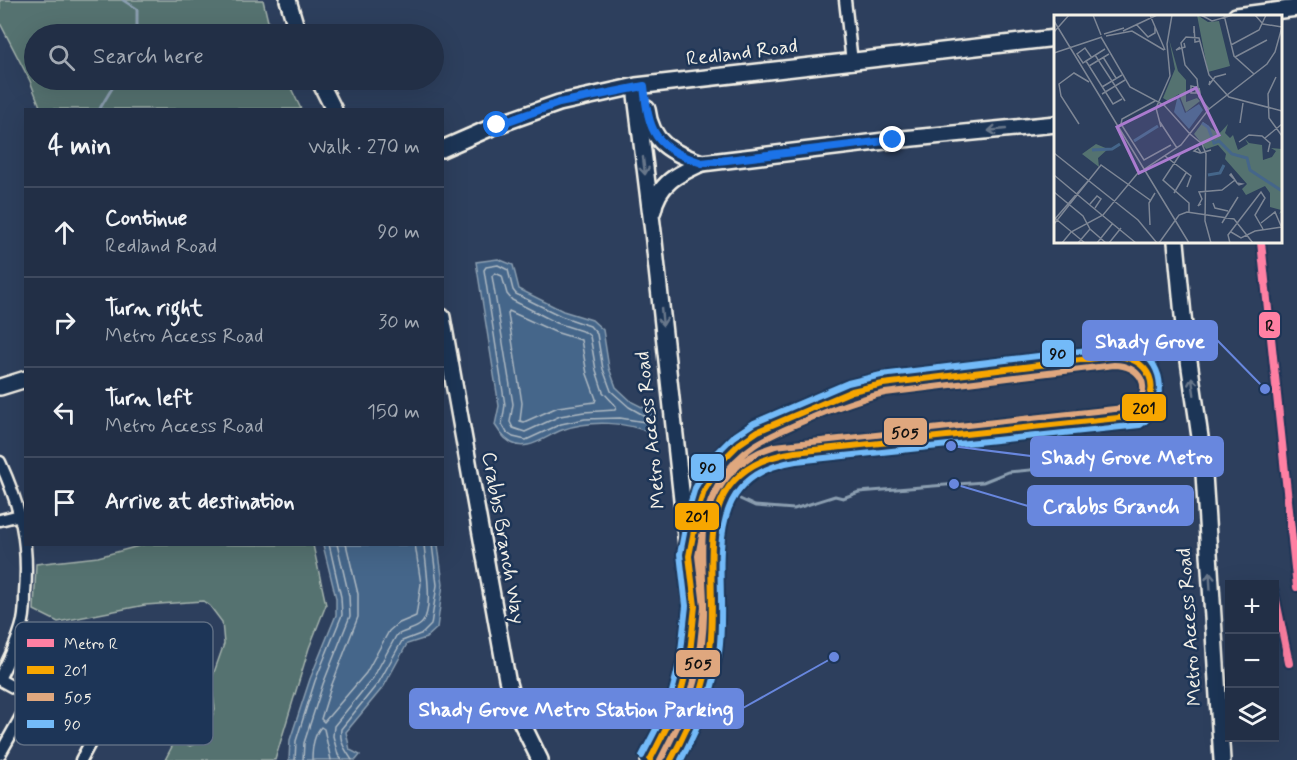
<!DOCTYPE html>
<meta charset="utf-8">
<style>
body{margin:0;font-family:Mynerve,sans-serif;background:#2e3b51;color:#f1f3f6}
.controls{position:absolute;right:18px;bottom:18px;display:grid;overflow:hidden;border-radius:0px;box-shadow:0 6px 24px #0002}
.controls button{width:54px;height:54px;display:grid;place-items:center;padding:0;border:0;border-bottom:2px solid #3f4a5f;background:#222f46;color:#f1f3f6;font:30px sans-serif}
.stop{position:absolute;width:18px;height:18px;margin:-14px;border:4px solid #1a73e8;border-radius:50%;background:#fff}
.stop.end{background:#1a73e8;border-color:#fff;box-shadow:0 2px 6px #0008}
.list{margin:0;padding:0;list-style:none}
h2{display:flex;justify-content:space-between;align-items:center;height:78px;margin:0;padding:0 24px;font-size:26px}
h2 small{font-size:20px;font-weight:400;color:#a2a9b3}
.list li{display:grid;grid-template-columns:39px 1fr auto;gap:18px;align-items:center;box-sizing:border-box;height:90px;padding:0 24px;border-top:2px solid #3f4a5f}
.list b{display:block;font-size:22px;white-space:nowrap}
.list p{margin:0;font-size:20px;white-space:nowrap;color:#a2a9b3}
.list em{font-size:20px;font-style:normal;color:#a2a9b3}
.icon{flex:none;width:33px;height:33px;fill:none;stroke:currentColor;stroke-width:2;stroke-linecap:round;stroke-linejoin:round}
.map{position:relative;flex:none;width:1297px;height:760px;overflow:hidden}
.search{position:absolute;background:#222f46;box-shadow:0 6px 24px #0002;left:24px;top:24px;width:420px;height:66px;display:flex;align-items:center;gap:15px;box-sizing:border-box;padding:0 21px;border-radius:33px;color:#a2a9b3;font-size:22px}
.panel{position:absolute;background:#222f46;box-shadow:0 6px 24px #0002;left:24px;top:108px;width:420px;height:438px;border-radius:0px}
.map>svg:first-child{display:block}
.green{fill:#547270;stroke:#a4b2ac;stroke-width:1.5}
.water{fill:#45668a;stroke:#8b9eb0;stroke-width:1.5}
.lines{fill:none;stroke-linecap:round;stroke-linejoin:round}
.shore{stroke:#aeb9c2;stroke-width:1.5}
.stream{stroke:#8b9eb0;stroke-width:3}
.street-casing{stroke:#f4f1e8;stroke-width:15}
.secondary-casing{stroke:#f4f1e8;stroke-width:20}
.highway-casing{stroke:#f4f1e8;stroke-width:22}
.street{stroke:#1d3557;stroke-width:10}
.secondary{stroke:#1d3557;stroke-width:15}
.highway{stroke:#1d3557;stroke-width:18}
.bus-1-casing{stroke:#1d3557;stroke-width:10}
.bus-2-casing{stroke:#1d3557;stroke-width:10}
.bus-3-casing{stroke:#1d3557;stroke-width:10}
.bus-1{stroke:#f7a600;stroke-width:6}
.bus-2{stroke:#dfa77e;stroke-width:6}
.bus-3{stroke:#73baf8;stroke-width:6}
.metro-1-casing{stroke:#1d3557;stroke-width:12}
.metro-1{stroke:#ff80a3;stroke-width:8}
.oneway{stroke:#68778a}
.route{stroke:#1a73e8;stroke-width:8}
.labels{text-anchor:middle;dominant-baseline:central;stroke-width:5;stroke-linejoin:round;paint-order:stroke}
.street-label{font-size:20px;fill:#f4f1e8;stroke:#1d3557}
.inset-river{fill:none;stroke:#45668a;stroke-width:3}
.inset-road{fill:none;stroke:#7d8695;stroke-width:1.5}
.view{fill:#ab7bcf;fill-opacity:0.15;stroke:#ab7bcf;stroke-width:3}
.inset-edge{fill:none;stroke:#f4f1e8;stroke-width:3}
.key{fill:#1d3557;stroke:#5e6d82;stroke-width:1.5}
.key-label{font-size:16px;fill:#f4f1e8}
.leader{fill:none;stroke:#6887de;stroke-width:2}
.callout-dot{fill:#6887de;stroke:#1d3557;stroke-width:2}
.callout{fill:#6887de;stroke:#6887de;stroke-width:2}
.callout-label{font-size:21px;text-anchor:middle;font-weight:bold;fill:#fff}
.line-badge{stroke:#1d3557;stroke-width:2}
.pale-badge-label{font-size:16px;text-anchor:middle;font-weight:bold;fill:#111}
</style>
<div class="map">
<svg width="1297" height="760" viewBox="0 0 1297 760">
<rect width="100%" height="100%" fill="#2d3f5d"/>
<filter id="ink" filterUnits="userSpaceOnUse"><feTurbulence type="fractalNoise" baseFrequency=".0167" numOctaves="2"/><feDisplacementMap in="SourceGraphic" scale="12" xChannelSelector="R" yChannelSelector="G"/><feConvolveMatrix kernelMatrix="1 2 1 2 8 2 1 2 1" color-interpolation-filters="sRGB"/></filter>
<g filter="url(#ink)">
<g class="green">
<path d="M0,0H263L271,34H34V80H287L301,109H41L30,81L0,23Z"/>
<path d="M146,544L313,545L326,605L309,648L275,760H165L176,739L190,746L202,741L215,709L211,681L224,644L222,622L210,606L203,601L145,605L58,622L34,610L36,564L98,557Z"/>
</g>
<g class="water">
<path d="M498,259L513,265L519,289L563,311L592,320L603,330L609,368L616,387L632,402L652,412V434C627,421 589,420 562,430C551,434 539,443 528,445C512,449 502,437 495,425L499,406L476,262Z"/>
<path d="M323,545H438L443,584L437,628L426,638L407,644L384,686L346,732L350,750L360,755L356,760H289L290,740L310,679L336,615V598Z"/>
</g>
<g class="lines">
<g class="shore">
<path d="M498,265L508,270L513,290L516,294L561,316L590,326L597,334L603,369L611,391L629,407L645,416V422L620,418L585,419L561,424L526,440L513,437L507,433L502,424L505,405L484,270L486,267Z"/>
<path d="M495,273L502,276L507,294L512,300L557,323L585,332L590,336L596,370L603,392L616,406L615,410L584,412L560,416L525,432L513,428L510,422L513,404L492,276Z"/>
<path d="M509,311L555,332L581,340L587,374L596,399L595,402L558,407L524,422L520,421L522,403L508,314Z"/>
<path d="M346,544L358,594V617L331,687L321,719L324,722L366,673L389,631L397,624L416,616L421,584L415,544"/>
<path d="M295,760L296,741L315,681L342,615L341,597L329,544"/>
<path d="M303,760L304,743L323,684L350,616L349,596L337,544"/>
<path d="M312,760C312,749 313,736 321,727L324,729L331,760"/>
<path d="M342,760L338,755L333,736L334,726L373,678L396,636C404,630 415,630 421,624C435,611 425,562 424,544"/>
<path d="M352,760C346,751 339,742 341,729L379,682L402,641L423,633L431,625L437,585L432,544"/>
</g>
<g class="stream">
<path d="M123,0L137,9V27L135,34"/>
<path d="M99,110L117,80"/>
<path d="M740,499L755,506L794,509L835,496L843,498L859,492L983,482L1008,472L1030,470L1056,465H1113L1140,459L1169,460"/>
</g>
<g class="street-casing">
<g id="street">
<path d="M845,0L852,62"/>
<path d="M0,462C21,508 29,542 25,593C25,602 25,612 23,621C18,641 9,659 0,677"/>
<path d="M0,520L20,515"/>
<path d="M0,680L96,732L81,760"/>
<path d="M0,754L32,697"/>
</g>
</g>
<g class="secondary-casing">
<g id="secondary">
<path d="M288,0L298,34"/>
<path d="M1236,16L1297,8"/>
<path d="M319,80L334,110"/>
<path d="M635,87L653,232L687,546"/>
<path d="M647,109C651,143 672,153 702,163L893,140L1056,124"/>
<path d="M442,149L497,125L559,103L636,86L1056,38"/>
<path d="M653,211C658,183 678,174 702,163"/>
<path d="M1176,242L1184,326L1203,458L1222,760"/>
<path d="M442,317L507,679L515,709L540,760"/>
<path d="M0,387L26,379"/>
</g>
</g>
<g class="highway-casing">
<g id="highway">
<path d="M650,760C680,716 693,661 695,608C695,591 691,575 689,558C687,536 701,495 713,476"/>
<path d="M671,760C692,724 707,685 712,644C721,574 690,536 742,472"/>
</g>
</g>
<use href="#street" class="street"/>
<use href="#secondary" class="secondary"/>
<use href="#highway" class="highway"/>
<g class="bus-1-casing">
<path id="bus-1" d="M650,760L677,707L689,662L695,606L689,556L698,510L704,491L724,459L739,444L758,431L852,391L883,384L1113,356C1150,356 1165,390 1137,416L795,452C682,469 720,570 710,649C706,688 690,725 671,760"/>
</g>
<g class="bus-2-casing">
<g id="bus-2">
<path d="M1114,365C1140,365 1154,388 1133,407L775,446C738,457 717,482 706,518C708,504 714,492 721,480C743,445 770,436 806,420C832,409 857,399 885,393Z"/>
<path d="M703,531C701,555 703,578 704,601C705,637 699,673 686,707L698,664L704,607L698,556Z"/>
<path d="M660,760L683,715L663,756"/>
</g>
</g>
<g class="bus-3-casing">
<path id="bus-3" d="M642,756L669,704L680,660L686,606L680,554L689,508L695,488L716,454L733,437L754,423L848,383L881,375L1113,347C1121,347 1129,347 1137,350C1167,365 1167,407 1140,425L796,461C691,477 730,579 719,653C714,691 699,726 681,760"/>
</g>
<use href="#bus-1" class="bus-1"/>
<use href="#bus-2" class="bus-2"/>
<use href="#bus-3" class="bus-3"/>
<g class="metro-1-casing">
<g id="metro-1">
<path d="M1261,242L1297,587"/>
<path d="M1274,591L1289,663"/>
</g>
</g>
<use href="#metro-1" class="metro-1"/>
</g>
<defs><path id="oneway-shaft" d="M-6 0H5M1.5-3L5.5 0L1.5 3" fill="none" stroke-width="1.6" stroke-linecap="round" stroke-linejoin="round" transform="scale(1.5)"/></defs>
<g class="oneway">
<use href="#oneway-shaft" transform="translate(997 130) rotate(174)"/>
<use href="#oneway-shaft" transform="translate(644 166) rotate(83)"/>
<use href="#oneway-shaft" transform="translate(662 317) rotate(84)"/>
<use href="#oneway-shaft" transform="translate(1193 386) rotate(-98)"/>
<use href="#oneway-shaft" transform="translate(1210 581) rotate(-93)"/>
</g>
</g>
<g class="lines" filter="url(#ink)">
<path class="route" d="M497,125L559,103L644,86C649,133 654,147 702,163L893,140"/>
</g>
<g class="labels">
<g class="street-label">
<text transform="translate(742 53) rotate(-7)">Redland Road</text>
<text transform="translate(651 430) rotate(-96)">Metro Access Road</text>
<text transform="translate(503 538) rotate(80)">Crabbs Branch Way</text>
<text transform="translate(1190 627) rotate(-94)">Metro Access Road</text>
</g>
</g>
<g transform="translate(1054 15)">
<rect width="228" height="228" fill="#2d3f5d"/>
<path d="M143,0L154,7L165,6L176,51L154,57ZM115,24L124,56L132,65V87L143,83L146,86L132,97L125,79L114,86L109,83L121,54ZM149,107L165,119L174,109L171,118L176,123L179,120L184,135L194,129L191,124L195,128L208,130L209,145L218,142L222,136L217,133L228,134V197L225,199L227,195L216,192V178L211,171L192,180L188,174L193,169L171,144L172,139L164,130L152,134L140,119ZM42,129L54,134L44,143L45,152L28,139Z" fill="#547270"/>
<path d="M124,80L131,98L145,89L149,95L135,114L120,97Z" fill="#45668a"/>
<path class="inset-river" d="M148,108L154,112L160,128L165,126L178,139L193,143L196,155L228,176M80,126L104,111M38,135L58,134L66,129M154,160L166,158L170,150"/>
<path class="inset-road" d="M39,0L47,20M96,0L111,35M147,0L158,6L179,0M170,0L180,41L200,59M201,0L209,9L228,12M0,6L135,228M82,9L94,22L101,18V12M69,16L103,0M0,17L15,0M140,18V11L141,27L146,26M50,19L70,13M52,21L78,16L110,35M47,22L76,72L110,90L136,119M177,30L205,15L212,0M126,32L122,35L131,32L130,28M0,38L48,22M41,40L71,86M49,42L62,63M181,42L213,25M38,43L31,33L23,39L29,48L32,46L51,34M32,46L59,89L68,84M35,51L55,39M222,62L214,79L215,103L228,121M156,66L155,70L161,62L172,59M48,72L68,60M142,78V72L137,71V78H146L145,73M48,79L71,65M101,86L68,104L67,109L90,145L117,130M155,94L145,82L143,64L131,50L127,28L132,22L145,23L155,60L175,82L228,96M106,107L123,133M186,108L189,88M25,109L7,81L5,69L20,58L35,67M107,112L102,93L116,61L113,29L118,0M136,119L148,129L152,139L151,206L157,228M211,123L228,109M185,127L195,120L208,121L216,128L214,137M0,138L84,205L103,228M127,138L109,165L135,188V197M147,138L144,133L140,136L146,138H147L157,135M111,141L137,161L133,172M0,160L37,191M180,164L176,160L177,159L183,168L185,170L188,169L183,168M0,177L29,201L36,214L52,228M120,178L132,158M159,188L161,193L174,196M36,189L43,181L47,184L41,193M147,189L144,191L148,184L145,177L168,175L181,165M37,191L82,228M2,204L31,228M0,205L34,166M168,208L184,182M207,208L221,197L227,211M0,209L47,150L96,185M96,210L95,188L101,178M177,217L187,223L201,216L228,212M8,228L17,217L49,200L83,159L127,130L155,94L213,49L221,37L228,12M24,228L36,214M43,228L59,208M55,228L67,213M105,228L125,200L133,197L180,204L199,228M176,228L174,220L207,177L211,183L201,200L209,214"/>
<path class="view" d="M142,73L165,120L85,158L63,112Z"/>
<rect width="228" height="228" class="inset-edge"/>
</g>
<rect x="15" y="622" width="198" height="123" rx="9" class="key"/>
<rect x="27" y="639" width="27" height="8" fill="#ff80a3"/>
<rect x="27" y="666" width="27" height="8" fill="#f7a600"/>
<rect x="27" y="693" width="27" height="8" fill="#dfa77e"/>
<rect x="27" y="720" width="27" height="8" fill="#73baf8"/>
<g class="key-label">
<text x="64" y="649">Metro R</text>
<text x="64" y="676">201</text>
<text x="64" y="703">505</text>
<text x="64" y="730">90</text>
</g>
<path class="leader" d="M1265 389L1217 340M951 446L1031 456M954 484L1028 506M834 657L743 708"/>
<g class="callout-dot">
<circle cx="1265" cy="389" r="6"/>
<circle cx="951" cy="446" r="6"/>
<circle cx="954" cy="484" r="6"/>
<circle cx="834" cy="657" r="6"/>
</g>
<g class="callout">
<rect x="1083" y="321" width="134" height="39" rx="6"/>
<rect x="1031" y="437" width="192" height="39" rx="6"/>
<rect x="1028" y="486" width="165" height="39" rx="6"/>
<rect x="410" y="689" width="333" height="39" rx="6"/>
</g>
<g class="callout-label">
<text x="1150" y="348">Shady Grove</text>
<text x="1127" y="464">Shady Grove Metro</text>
<text x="1111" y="513">Crabbs Branch</text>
<text x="576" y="716">Shady Grove Metro Station Parking</text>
</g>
<g class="line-badge">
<rect x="1258" y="311" width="23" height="28" rx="6" fill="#ff80a3"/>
<rect x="1041" y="339" width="34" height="29" rx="6" fill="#73baf8"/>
<rect x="1121" y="393" width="46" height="29" rx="6" fill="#f7a600"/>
<rect x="883" y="417" width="45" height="29" rx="6" fill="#dfa77e"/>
<rect x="690" y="453" width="35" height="29" rx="6" fill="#73baf8"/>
<rect x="674" y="502" width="46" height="29" rx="6" fill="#f7a600"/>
<rect x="675" y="649" width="46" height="29" rx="6" fill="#dfa77e"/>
</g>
<g class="pale-badge-label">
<text x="1270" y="331">R</text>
<text x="1058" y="359">90</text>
<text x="1144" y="414">201</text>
<text x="905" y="438">505</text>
<text x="708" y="473">90</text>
<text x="697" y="522">201</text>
<text x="698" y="669">505</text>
</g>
</svg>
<div class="controls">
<button>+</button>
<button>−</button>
<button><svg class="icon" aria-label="layers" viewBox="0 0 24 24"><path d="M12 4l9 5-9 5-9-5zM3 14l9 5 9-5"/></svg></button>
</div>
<div class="stop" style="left:497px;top:125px"></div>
<div class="stop end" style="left:893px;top:140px"></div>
<div class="search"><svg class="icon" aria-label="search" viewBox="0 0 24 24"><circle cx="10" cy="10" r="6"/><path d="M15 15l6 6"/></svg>Search here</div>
<section class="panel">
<h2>4 min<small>Walk · 270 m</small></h2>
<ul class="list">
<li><svg class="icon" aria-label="ahead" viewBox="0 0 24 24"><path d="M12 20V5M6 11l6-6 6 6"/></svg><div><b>Continue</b><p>Redland Road</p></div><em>90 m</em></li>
<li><svg class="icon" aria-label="right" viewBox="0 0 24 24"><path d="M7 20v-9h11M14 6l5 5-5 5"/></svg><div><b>Turn right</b><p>Metro Access Road</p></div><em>30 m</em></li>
<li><svg class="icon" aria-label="left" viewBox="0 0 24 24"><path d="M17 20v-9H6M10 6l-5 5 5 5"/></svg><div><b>Turn left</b><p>Metro Access Road</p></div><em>150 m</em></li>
<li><svg class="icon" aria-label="arrive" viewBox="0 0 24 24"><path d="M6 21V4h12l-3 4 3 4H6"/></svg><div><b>Arrive at destination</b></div></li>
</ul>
</section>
</div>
